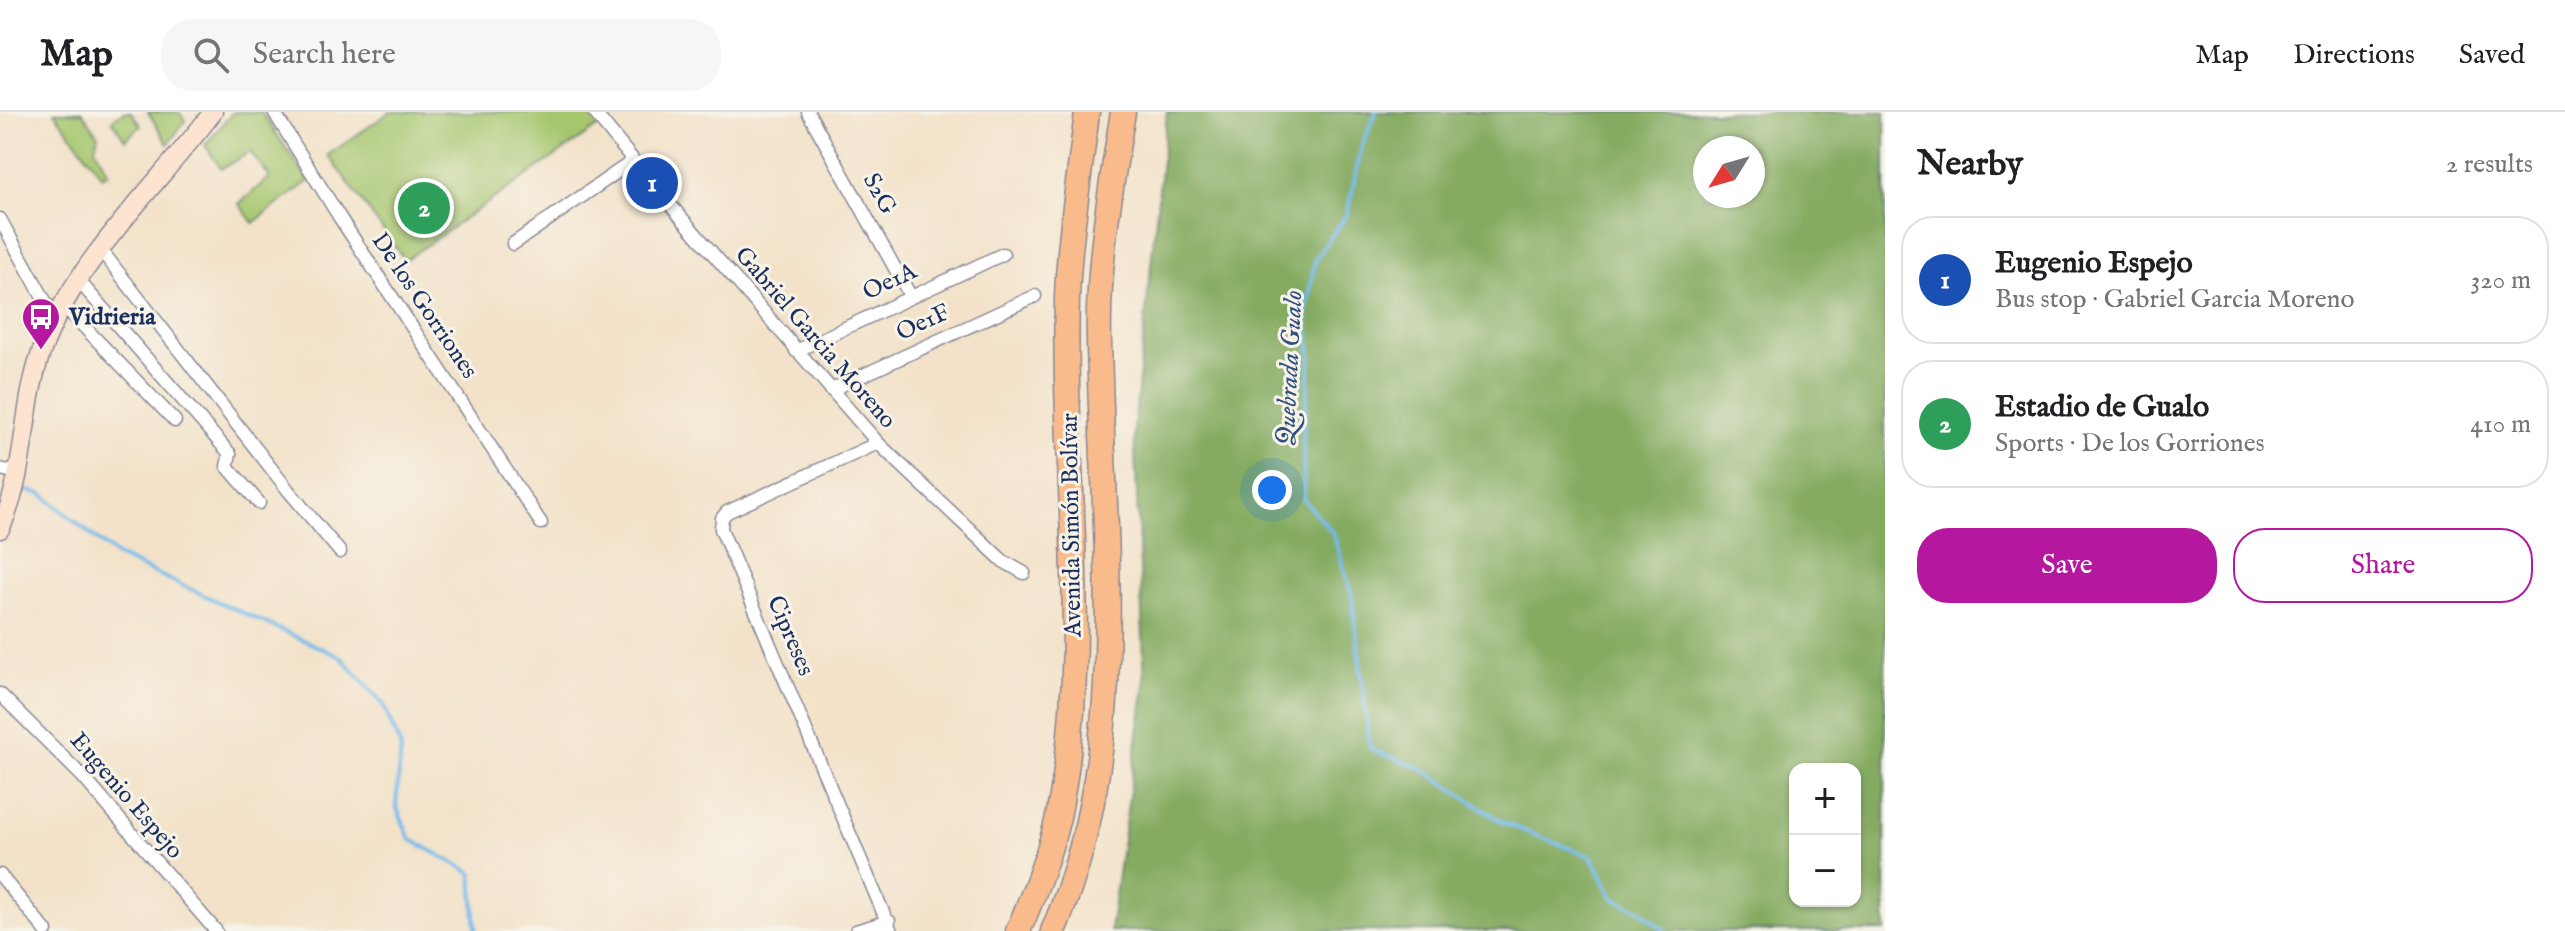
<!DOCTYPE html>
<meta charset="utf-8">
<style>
body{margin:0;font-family:"IM FELL English",serif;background:#f6f6f6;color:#202124}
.controls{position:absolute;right:24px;bottom:24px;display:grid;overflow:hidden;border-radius:16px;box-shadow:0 2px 6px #0004}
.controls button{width:72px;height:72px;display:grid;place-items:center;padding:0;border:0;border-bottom:2px solid #e0e0e0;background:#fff;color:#202124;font:40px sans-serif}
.compass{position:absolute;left:1693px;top:24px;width:72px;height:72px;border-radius:50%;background:#fff;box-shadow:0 2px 6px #0004;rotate:233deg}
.you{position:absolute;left:1272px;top:378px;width:28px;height:28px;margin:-20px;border:6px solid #fff;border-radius:50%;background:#1a73e8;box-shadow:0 0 0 12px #1a73e833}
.badge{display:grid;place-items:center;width:52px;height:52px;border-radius:50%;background:#b5179e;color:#fff;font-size:26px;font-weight:700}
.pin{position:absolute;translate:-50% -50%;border:4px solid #fff;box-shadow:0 2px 8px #0006}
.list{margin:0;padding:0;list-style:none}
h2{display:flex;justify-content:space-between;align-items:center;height:104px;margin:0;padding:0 32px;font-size:34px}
h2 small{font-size:26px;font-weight:400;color:#757577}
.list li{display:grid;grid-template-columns:52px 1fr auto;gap:24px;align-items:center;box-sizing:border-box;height:128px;margin:0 16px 16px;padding:0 16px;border:2px solid #e0e0e0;border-radius:32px}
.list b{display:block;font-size:30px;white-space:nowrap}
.list p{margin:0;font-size:26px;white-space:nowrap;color:#757577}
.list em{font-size:26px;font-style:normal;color:#757577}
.actions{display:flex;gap:16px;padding:24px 32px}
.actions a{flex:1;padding:18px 0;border:2px solid #b5179e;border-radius:32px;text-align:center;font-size:28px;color:#b5179e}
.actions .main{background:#b5179e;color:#fff}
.icon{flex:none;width:44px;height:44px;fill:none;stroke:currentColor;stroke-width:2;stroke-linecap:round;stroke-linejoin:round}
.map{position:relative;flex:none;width:1885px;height:819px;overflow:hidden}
header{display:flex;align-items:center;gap:48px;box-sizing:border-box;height:112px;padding:0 40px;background:#fff;border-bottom:2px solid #e0e0e0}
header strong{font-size:38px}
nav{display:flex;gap:44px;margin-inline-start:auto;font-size:28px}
.search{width:560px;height:72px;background:#f6f6f6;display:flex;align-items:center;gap:20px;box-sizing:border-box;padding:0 28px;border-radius:32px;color:#757577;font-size:30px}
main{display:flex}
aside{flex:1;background:#fff}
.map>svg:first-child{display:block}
.green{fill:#a6c66e;stroke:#607a66;stroke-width:2}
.forest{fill:#84ab61;stroke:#506d60;stroke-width:2;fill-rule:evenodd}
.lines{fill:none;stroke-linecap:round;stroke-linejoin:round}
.stream{stroke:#73bbeb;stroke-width:4}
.street-casing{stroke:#878894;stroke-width:15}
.secondary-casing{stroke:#878894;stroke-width:21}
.highway-casing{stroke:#878894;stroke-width:27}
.street{stroke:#fff;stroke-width:12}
.secondary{stroke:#fde4d1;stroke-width:18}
.highway{stroke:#fabb8c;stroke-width:24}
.labels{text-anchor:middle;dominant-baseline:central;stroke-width:6;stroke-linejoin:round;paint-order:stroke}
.street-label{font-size:24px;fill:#1b2f5e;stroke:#f7f3e8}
.poi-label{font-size:24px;font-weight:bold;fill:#1b2f5e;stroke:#f7f3e8;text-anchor:start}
.water-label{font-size:26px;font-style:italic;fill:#315281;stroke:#f7f3e8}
</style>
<header>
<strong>Map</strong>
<div class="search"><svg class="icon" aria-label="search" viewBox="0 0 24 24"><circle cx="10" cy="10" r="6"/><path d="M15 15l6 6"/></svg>Search here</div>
<nav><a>Map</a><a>Directions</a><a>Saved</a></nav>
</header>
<main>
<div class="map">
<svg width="1885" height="819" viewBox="0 0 1885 819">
<rect width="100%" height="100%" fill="#f7f3e8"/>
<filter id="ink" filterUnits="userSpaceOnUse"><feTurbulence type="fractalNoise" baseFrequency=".0125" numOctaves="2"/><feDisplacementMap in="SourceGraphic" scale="16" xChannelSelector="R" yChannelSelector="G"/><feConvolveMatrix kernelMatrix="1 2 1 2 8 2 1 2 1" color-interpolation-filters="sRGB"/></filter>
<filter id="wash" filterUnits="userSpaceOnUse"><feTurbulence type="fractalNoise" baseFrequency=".006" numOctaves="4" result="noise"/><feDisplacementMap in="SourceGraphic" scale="32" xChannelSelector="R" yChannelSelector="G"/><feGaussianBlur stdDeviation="1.8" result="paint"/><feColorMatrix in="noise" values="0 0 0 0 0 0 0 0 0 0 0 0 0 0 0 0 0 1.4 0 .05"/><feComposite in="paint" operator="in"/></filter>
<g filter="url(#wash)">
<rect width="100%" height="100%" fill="#f3e2c9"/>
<g class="green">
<path d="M54,0H82L98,23L95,36L108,61L102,64Z"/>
<path d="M123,0H131L141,14L125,28L112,8Z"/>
<path d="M148,0H179L185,9L168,32Z"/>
<path d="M233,0H261L309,69L253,111L239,92L270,65L250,40L221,57L205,33Z"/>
<path d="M390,0H590L600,13L405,148L328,43Z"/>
</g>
<path class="forest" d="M1167,0H1885V819H1110L1145,572L1134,316ZM1705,36H1753V84H1705ZM1795,657H1855V789H1795Z"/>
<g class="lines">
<g class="stream">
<path d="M1376,0L1362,33L1347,102L1315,147L1306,203L1311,244L1303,323L1304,388L1333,421L1352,484L1370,637L1421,656L1504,711L1592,745L1613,786L1640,798L1665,819"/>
<path d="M21,377L42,382L117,444L341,545L383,592L401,636L396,694L410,727L472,761L476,819"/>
</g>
</g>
</g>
<g filter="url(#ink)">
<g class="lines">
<g class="street-casing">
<g id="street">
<path d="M274,0L340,106L541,411"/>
<path d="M594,0L660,81L878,331L1003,449L1024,461"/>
<path d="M808,0L911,185"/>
<path d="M0,107L55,207"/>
<path d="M513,132L633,49"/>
<path d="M101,138L288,378L340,440"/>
<path d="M78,168L230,342L227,354L259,391"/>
<path d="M63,193L175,309"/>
<path d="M796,239L1003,142"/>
<path d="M831,278L1035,184"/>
<path d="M878,331L727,400L722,406L721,417L891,819"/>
<path d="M0,357L18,361"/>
<path d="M0,582L83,665L216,819"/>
<path d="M0,763L46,819"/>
<path d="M856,819L889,809"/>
</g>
</g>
<g class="secondary-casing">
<path id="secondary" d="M0,417C27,361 21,296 42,238C73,151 157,74 213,0"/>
</g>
<g class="highway-casing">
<g id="highway">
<path d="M1018,819C1034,782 1049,744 1058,705C1093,534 1062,359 1067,186C1069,124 1080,62 1087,0"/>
<path d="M1053,819C1134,632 1102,425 1099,228C1097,152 1111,75 1123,0"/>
</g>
</g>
<use href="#street" class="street"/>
<use href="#secondary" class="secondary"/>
<use href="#highway" class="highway"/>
</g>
</g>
<defs>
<g id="bus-pin" transform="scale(2)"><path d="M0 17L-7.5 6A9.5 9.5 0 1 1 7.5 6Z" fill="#b5179e" stroke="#f7f3e8"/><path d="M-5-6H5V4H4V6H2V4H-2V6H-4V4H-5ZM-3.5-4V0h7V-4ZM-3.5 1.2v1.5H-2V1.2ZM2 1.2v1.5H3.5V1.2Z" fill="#fff"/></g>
</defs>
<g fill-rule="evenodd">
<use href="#bus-pin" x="41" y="205"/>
</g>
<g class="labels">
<g class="street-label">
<text transform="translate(879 82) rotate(61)">S2G</text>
<text transform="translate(890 170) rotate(-25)">Oe1A</text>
<text transform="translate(424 194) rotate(56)">De los Gorriones</text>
<text transform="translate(923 211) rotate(-25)">Oe1F</text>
<text transform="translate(815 226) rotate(49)">Gabriel Garcia Moreno</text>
<text transform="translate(1072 413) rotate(-91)">Avenida Simón Bolívar</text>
<text transform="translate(790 524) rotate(67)">Cipreses</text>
<text transform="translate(126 684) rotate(49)">Eugenio Espejo</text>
</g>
<g class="poi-label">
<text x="69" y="205">Vidrieria</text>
</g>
<g class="water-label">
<text transform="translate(1290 256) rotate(-87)">Quebrada Gualo</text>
</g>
</g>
</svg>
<div class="controls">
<button>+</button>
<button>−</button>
</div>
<svg class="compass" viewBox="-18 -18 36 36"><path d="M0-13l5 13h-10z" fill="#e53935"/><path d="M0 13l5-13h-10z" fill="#757577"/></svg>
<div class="you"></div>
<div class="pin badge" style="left:652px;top:71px;background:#1a4fb4">1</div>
<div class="pin badge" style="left:424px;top:96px;background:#2e9e5b">2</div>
</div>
<aside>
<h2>Nearby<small>2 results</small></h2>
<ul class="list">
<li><span class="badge" style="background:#1a4fb4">1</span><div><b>Eugenio Espejo</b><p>Bus stop · Gabriel Garcia Moreno</p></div><em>320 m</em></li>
<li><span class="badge" style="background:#2e9e5b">2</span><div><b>Estadio de Gualo</b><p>Sports · De los Gorriones</p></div><em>410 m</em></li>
</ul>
<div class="actions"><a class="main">Save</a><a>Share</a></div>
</aside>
</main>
